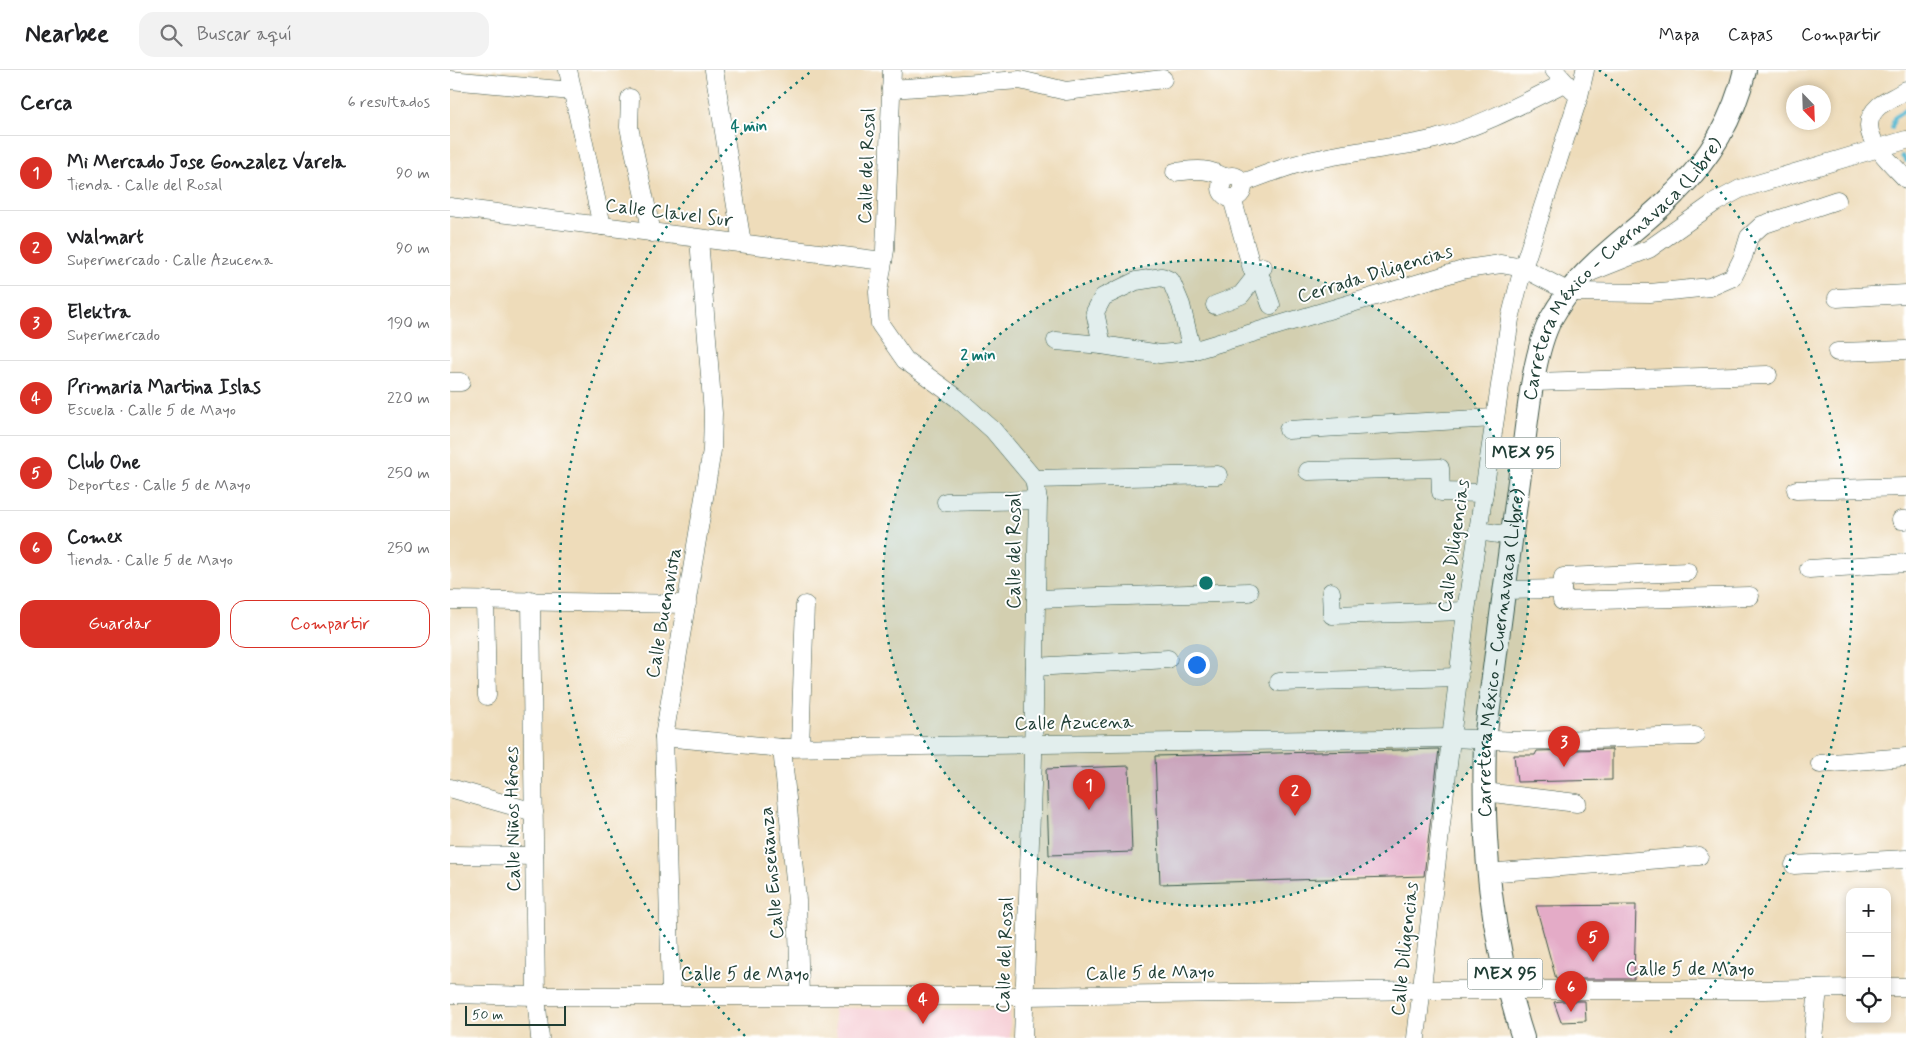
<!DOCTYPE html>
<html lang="es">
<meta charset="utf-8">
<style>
body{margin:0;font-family:Mynerve,sans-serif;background:#f2f2f2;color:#202124}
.controls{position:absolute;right:15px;bottom:15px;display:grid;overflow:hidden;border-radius:10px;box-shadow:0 2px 8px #0003}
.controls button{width:45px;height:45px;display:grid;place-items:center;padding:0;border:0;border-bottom:1px solid #e0e0e0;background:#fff;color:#202124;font:25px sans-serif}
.compass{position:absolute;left:1336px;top:15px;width:45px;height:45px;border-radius:50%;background:#fff;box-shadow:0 2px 8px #0003;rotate:157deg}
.scale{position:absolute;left:15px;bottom:12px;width:101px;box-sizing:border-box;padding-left:5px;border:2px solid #1f3d34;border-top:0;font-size:14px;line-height:18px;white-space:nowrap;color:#1f3d34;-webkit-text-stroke:4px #fff;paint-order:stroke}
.you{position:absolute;left:746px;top:594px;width:18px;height:18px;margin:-12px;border:4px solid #fff;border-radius:50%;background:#1a73e8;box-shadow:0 0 0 8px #1a73e833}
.badge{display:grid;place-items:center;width:32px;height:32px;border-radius:50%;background:#d93025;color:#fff;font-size:16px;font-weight:700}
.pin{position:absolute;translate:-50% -41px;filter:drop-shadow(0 1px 2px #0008)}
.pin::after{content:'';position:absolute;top:26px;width:18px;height:15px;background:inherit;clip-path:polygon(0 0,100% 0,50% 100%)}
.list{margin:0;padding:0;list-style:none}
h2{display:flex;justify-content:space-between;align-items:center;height:65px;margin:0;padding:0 20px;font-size:21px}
h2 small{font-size:16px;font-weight:400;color:#757577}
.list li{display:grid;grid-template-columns:32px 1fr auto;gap:15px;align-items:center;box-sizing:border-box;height:75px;padding:0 20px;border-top:1px solid #e0e0e0}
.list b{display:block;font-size:19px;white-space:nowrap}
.list p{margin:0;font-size:16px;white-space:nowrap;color:#757577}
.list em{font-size:16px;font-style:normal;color:#757577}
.actions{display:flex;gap:10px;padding:15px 20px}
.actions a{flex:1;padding:11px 0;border:1px solid #d93025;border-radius:15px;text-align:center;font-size:18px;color:#d93025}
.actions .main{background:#d93025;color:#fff}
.icon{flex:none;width:28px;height:28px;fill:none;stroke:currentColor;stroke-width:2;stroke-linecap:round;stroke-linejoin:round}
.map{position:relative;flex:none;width:1456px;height:968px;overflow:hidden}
header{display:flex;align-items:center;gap:30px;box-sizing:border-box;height:70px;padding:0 25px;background:#fff;border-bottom:1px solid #e0e0e0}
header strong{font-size:24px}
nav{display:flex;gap:28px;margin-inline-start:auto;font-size:18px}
.search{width:350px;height:45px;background:#f2f2f2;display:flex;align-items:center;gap:12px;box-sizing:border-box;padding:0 18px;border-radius:15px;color:#757577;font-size:19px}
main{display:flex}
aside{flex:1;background:#fff}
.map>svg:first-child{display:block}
.built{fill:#f6cfd6}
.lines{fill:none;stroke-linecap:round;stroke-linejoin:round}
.stream{stroke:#54b9d3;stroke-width:4}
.building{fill:#e4abc7}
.minor-casing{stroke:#3e5548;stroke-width:19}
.major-casing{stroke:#3e5548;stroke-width:24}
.minor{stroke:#fff;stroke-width:18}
.major{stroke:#fff;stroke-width:22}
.ring{fill:none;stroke:#0f766e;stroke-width:2.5;stroke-dasharray:2.5 5}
.labels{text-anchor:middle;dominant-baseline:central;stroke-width:4;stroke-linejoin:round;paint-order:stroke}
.shield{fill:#fff;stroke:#627771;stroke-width:1}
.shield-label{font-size:18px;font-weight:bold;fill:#1f3d34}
.street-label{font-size:19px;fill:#1f3d34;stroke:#fff}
.centre{fill:#0f766e;stroke:#fff;stroke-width:2.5}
.ring-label{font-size:15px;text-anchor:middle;font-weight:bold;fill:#0f766e;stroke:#fff;stroke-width:4;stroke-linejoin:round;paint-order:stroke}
</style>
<header>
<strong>Nearbee</strong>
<div class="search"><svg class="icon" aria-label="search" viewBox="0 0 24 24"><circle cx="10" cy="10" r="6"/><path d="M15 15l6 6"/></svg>Buscar aquí</div>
<nav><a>Mapa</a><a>Capas</a><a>Compartir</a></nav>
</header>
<main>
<aside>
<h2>Cerca<small>6 resultados</small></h2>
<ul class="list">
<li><span class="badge">1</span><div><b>Mi Mercado Jose Gonzalez Varela</b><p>Tienda · Calle del Rosal</p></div><em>90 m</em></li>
<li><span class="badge">2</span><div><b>Walmart</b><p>Supermercado · Calle Azucena</p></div><em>90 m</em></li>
<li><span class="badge">3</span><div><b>Elektra</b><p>Supermercado</p></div><em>190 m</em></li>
<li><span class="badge">4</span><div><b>Primaria Martina Islas</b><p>Escuela · Calle 5 de Mayo</p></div><em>220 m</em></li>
<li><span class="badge">5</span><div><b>Club One</b><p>Deportes · Calle 5 de Mayo</p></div><em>250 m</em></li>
<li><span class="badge">6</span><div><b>Comex</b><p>Tienda · Calle 5 de Mayo</p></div><em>250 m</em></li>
</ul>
<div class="actions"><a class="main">Guardar</a><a>Compartir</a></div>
</aside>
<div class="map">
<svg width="1456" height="968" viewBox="0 0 1456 968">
<rect width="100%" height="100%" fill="#fff"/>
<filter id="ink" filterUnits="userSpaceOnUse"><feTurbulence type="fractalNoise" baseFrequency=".02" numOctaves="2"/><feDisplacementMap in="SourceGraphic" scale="10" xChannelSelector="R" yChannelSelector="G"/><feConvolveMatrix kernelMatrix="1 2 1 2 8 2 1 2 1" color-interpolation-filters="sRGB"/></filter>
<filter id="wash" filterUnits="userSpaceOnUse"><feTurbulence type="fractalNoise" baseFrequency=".0096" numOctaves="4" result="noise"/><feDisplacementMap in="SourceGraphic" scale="20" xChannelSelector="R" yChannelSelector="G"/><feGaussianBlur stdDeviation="1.12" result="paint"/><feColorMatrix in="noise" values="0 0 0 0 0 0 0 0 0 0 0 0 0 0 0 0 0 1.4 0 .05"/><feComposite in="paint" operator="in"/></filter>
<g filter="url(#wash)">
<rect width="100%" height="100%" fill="#eedcba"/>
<path class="built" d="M384,938L560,940V968H387Z"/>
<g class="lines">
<g class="stream">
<path d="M1442,58L1444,48L1456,39"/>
<path d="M1452,86L1456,91"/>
</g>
</g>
<g id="blocks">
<g class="building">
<path d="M989,679L974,806L710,814L705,686Z"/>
<path d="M1162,679V710L1067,712L1064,685H1085L1087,681Z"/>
<path d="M679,696L682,782L599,785L596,699Z"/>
<path d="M1186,835L1184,909H1106L1086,836Z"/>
<path d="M1112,931H1135L1136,951L1111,952L1104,932Z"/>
</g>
</g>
</g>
<g filter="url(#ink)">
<use href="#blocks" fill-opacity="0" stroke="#3e5548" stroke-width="1"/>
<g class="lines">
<g class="minor-casing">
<g id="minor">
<path d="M118,0L152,156"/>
<path d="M264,0L292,173"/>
<path d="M442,0L435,180L428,222L430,254L455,290L507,328L543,360L584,409L588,430L583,687L573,968"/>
<path d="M1104,0L1123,21"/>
<path d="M0,10L122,21"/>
<path d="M441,19L570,10L616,21L713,9"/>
<path d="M1456,20C1448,26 1437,30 1429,36C1401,61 1440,91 1456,109"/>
<path d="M180,28L179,57L202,163"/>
<path d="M725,102C744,100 758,97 775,108"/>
<circle cx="782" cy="117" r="11"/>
<path d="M793,113C819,103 845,93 873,88C910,80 948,78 985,69C1031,56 1072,34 1114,13"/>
<path d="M782,128L802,199L812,210L821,235"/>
<path d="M0,137L433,191"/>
<path d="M1141,202L1199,179L1264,133L1290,119L1456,70"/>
<path d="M1387,228L1456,224"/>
<path d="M765,235L791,225L813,197"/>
<path d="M606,271L652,275L710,284L742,281L1016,199L1051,194L1073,198L1119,222L1200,223L1260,217L1283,207L1293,187L1299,167L1312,155L1387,130"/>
<path d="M652,275L645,242L653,227L686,211L712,207L721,211L731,235L742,281"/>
<path d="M1387,282L1456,280"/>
<path d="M0,312H11"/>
<path d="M1084,312L1318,305"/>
<path d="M838,360L1044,348"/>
<path d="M858,401L990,398L991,422L1034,423"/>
<path d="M584,409L768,405"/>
<path d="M1346,420L1456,417"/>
<path d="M496,432L588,430"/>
<path d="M1451,450H1456"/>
<path d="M1028,461L1062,466"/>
<path d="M1359,499L1456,493"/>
<path d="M1112,519L1113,507L1238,502"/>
<path d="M1054,520L1112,519V531L1300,526"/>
<path d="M881,522L882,545L1016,541"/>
<path d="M586,529L799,522"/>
<path d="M0,530L237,534"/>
<path d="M35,530L37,626"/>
<path d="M81,530L86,926L90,968"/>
<path d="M585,597L718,589"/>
<path d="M829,612L1009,607"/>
<path d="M214,667L332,678L1002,668L1067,671L1245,666"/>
<path d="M350,677L355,535"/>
<path d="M332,678L347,830L350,925"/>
<path d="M1370,694L1456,687"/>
<path d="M0,718L84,742"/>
<path d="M1034,722L1127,733"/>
<path d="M0,785L84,786"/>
<path d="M1344,795L1456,789"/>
<path d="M1037,803L1249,786"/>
<path d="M1437,917H1456"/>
<path d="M0,924L86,926H575L972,920H1314L1400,918"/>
<path d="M221,925L214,667L262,380L263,343L249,169"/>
<path d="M966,968L1016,541L1060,249L1073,198L1129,26L1135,0"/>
<path d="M1363,968L1368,919"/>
</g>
</g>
<g class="major-casing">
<g id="major">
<path id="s1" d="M1073,968C1040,866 1032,776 1035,670C1046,579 1059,487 1071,396C1077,355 1082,285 1101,249C1130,195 1184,165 1225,123C1260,89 1284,47 1295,0"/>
</g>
</g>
<use href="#minor" class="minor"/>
<use href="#major" class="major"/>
</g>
</g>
<circle cx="756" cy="513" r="323" fill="#0f766e" fill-opacity=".12"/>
<g class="ring">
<circle cx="756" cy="513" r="323"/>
<path d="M295 966A646 646 0 0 1 363 0M1149 0A646 646 0 0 1 1217 966"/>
</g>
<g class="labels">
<g class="shield">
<rect x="1035.5" y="367.5" width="75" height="31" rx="4"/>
<rect x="1017.5" y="888.5" width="75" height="31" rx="4"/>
</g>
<g class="shield-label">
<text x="1073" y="383">MEX 95</text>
<text x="1055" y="904">MEX 95</text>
</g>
<g class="street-label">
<text transform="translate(417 96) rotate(-88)">Calle del Rosal</text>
<text transform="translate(219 143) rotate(7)">Calle Clavel Sur</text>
<text stroke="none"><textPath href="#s1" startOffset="810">Carretera México - Cuernavaca (Libre)</textPath></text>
<text transform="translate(925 204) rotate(-17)">Cerrada Diligencias</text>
<text transform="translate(1004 476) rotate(-82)">Calle Diligencias</text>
<text transform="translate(564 481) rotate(-90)">Calle del Rosal</text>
<text transform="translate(214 543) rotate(-80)">Calle Buenavista</text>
<text stroke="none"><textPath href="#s1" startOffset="390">Carretera México - Cuernavaca (Libre)</textPath></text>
<text transform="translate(624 653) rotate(-1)">Calle Azucena</text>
<text transform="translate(63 749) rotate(-91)">Calle Niños Héroes</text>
<text transform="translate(322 803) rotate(-95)">Calle Enseñanza</text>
<text transform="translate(955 879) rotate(-84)">Calle Diligencias</text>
<text transform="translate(555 885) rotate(-88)">Calle del Rosal</text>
<text x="1240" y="899">Calle 5 de Mayo</text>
<text transform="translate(700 903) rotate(-1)">Calle 5 de Mayo</text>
<text x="295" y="904">Calle 5 de Mayo</text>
</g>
</g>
<circle cx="756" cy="513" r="8" class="centre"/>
<g class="ring-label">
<text x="299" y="61">4 min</text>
<text x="528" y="290">2 min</text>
</g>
</svg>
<div class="controls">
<button>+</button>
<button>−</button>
<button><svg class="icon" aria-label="locate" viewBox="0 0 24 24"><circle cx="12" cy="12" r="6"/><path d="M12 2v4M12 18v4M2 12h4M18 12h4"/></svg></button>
</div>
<svg class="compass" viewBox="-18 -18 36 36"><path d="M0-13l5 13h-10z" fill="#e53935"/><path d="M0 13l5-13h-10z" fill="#757577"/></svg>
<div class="scale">50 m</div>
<div class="you"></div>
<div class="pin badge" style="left:639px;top:740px">1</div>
<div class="pin badge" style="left:845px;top:746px">2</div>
<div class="pin badge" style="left:1114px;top:697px">3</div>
<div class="pin badge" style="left:473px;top:954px">4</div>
<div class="pin badge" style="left:1143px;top:892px">5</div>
<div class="pin badge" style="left:1121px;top:942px">6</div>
</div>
</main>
